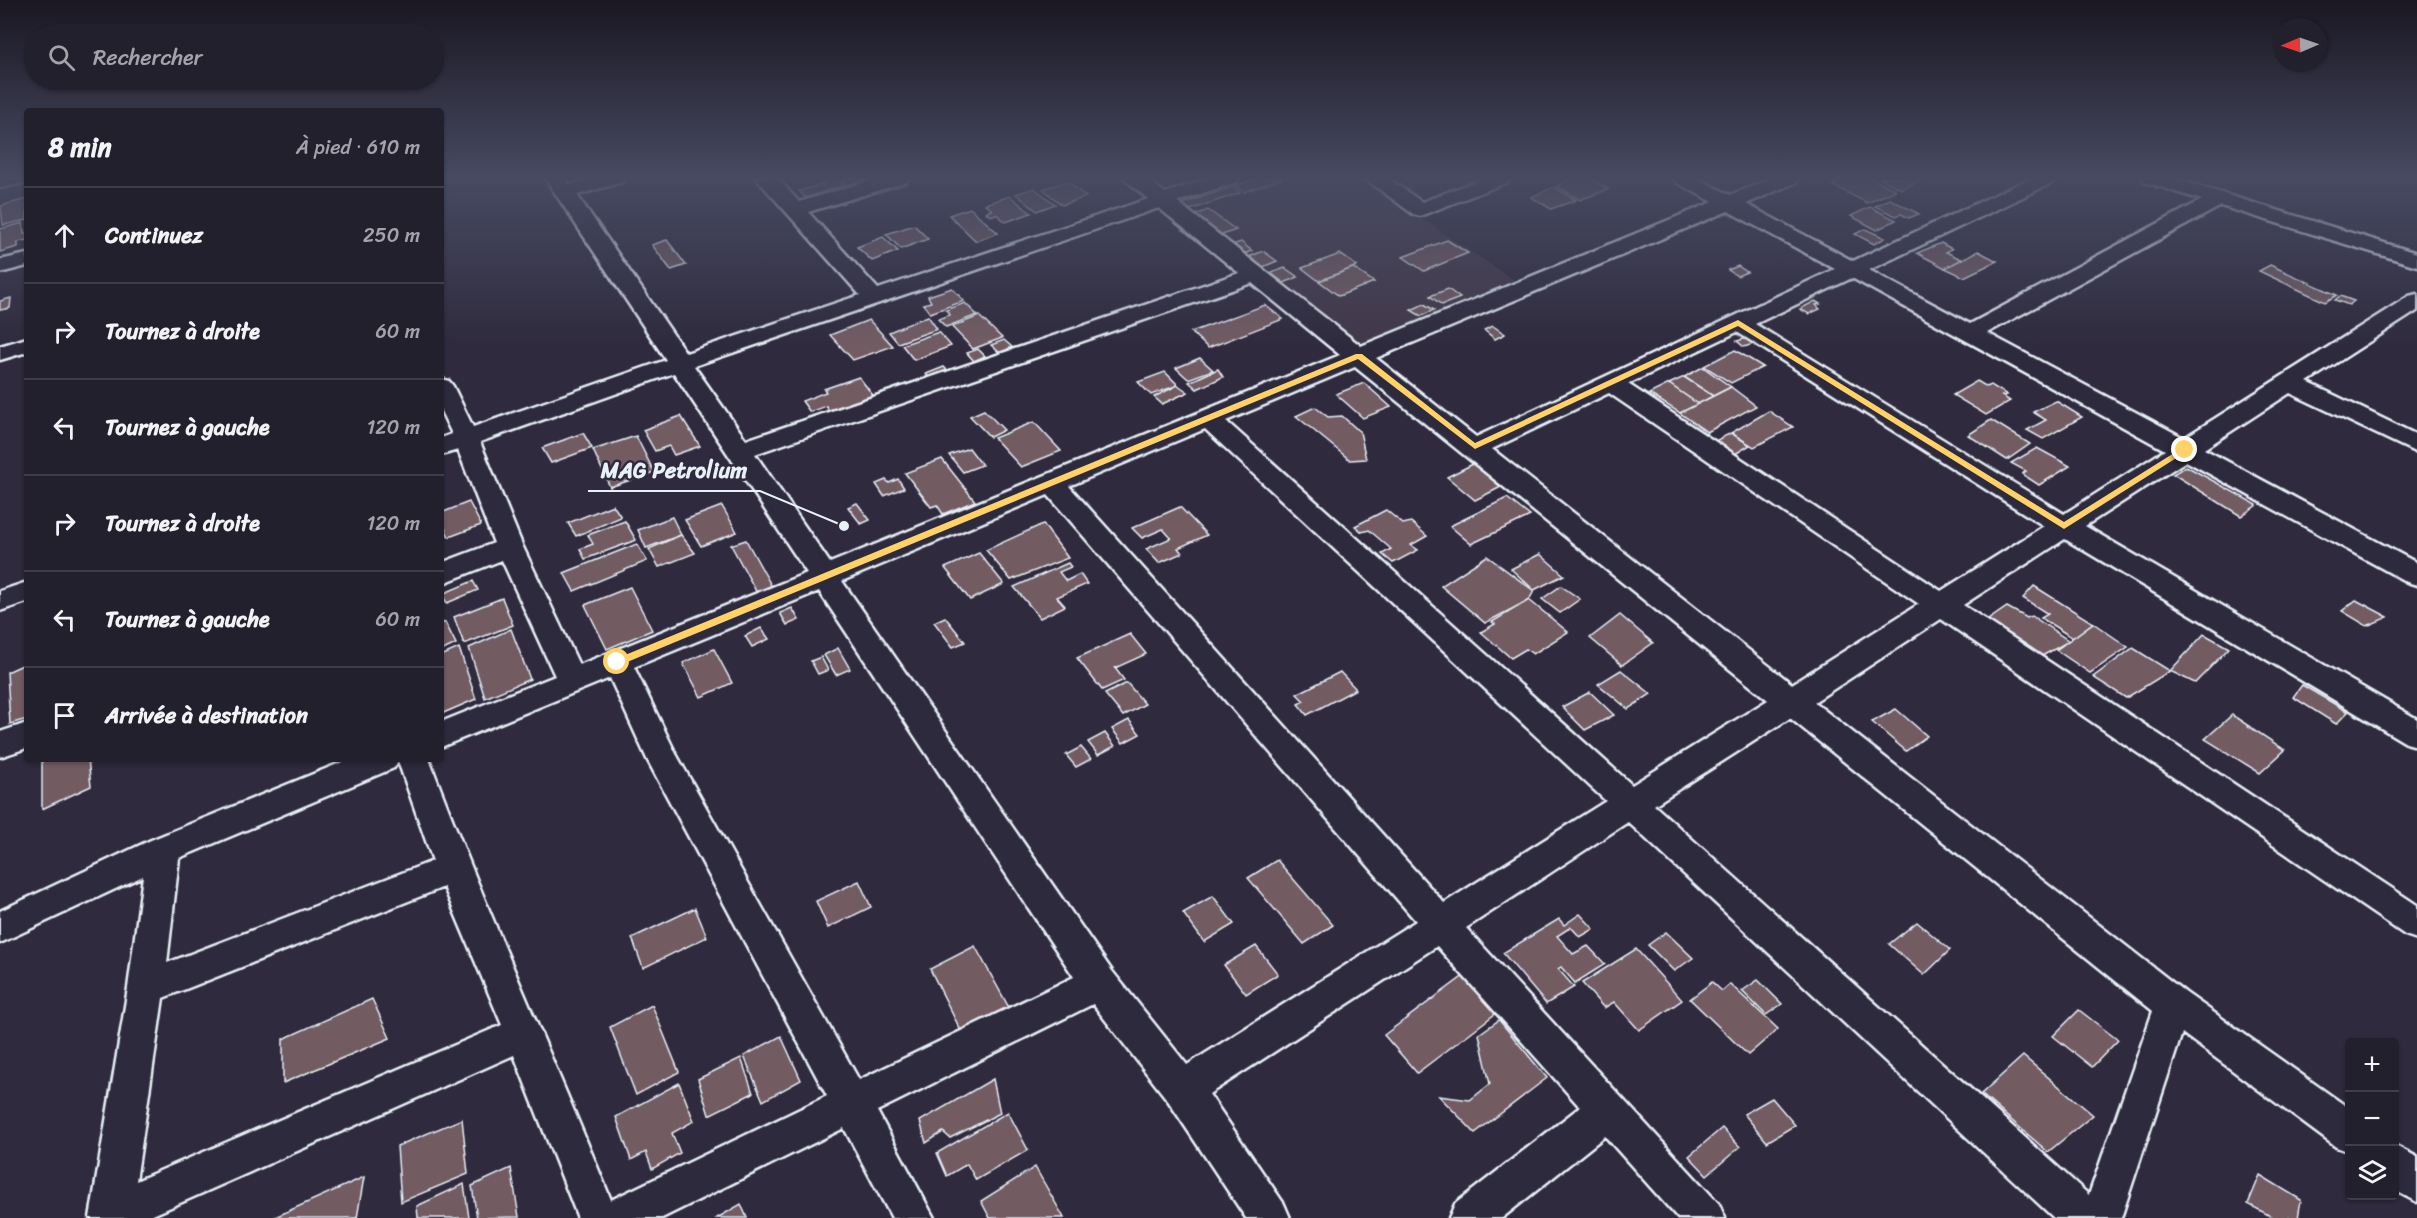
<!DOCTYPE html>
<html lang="fr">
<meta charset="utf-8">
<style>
body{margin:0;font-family:Sriracha,sans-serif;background:#2f2d3a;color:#f1f3f6}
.controls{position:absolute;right:18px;bottom:18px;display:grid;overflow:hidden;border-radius:6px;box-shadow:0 2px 4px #0004}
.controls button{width:54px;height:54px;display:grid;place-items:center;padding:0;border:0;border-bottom:2px solid #403e4a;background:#23202e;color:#f1f3f6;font:30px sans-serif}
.compass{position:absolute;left:2273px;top:18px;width:54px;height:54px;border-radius:50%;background:#23202e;box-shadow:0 2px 4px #0004;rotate:268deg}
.stop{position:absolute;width:18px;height:18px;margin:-14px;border:4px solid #ffd166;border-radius:50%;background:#fff}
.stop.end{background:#ffd166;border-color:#fff;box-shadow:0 2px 6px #0008}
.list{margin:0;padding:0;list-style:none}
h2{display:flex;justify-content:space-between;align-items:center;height:78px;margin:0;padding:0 24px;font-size:26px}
h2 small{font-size:20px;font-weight:400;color:#a3a3aa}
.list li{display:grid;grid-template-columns:39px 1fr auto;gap:18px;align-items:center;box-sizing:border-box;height:96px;padding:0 24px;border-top:2px solid #403e4a}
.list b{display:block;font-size:22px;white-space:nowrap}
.list em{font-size:20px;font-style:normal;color:#a3a3aa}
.icon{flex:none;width:33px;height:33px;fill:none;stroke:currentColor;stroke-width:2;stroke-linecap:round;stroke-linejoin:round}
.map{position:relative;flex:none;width:2417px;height:1218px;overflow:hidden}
.search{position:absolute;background:#23202e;box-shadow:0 2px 4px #0004;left:24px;top:24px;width:420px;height:66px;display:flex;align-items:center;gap:15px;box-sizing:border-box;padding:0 21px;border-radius:33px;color:#a3a3aa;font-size:22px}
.panel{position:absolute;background:#23202e;box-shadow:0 2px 4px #0004;left:24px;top:108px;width:420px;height:654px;border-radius:6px}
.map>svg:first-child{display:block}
.built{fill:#433948}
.building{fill:#725b62;stroke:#e8f1f8;stroke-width:1.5}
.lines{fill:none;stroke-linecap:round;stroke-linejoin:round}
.minor-casing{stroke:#e8f1f8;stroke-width:5}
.minor{fill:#2f2a3d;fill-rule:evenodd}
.route{fill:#ffd166}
.leader{fill:none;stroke:#e8f1f8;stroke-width:2}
.callout-dot{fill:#e8f1f8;stroke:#2f2a3d;stroke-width:2}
.callout-label{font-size:22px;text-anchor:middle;font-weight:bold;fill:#e8f1f8;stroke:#2f2a3d;stroke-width:5;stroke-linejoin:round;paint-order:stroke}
</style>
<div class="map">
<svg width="2417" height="1218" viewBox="0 0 2417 1218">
<rect width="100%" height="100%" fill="#2f2a3d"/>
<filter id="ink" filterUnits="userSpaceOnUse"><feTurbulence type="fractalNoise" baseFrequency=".0167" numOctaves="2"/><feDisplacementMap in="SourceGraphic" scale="12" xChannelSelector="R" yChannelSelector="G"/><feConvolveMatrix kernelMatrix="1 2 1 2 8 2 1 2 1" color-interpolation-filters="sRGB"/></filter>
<g filter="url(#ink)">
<path class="built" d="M1254,178H1359L1514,280L1360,345L1178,204Z"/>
<g class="building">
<path d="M817,178H837L844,185L806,198L799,191L823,184Z"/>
<path d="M851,178H869L847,185L842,181Z"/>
<path d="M1257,178H1283L1244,192L1235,186Z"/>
<path d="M1572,178H1590L1609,189L1580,200L1557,186Z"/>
<path d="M1847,178H1870L1896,190L1867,203L1832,185Z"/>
<path d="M1879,178H1926L1901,189Z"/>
<path d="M1067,181L1086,197L1062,205L1043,189Z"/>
<path d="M1232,187L1240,193L1190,210L1182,204Z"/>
<path d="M1554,187L1576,200L1551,209L1531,197Z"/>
<path d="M1034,188L1055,204L1037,211L1016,194Z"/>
<path d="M1010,196L1031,213L1006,222L996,214L990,216L986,212L992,210L985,204Z"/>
<path d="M27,199V220L3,225L1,206Z"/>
<path d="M1890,199L1919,214L1909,218L1901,214L1896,216L1875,206Z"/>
<path d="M1870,207L1896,220L1877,230L1851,216Z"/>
<path d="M970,208L998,233L976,241L949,215Z"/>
<path d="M1208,210L1236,230L1222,235L1195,215Z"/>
<path d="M23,223L24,234L27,233V240L18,242V247L0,252V229Z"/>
<path d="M914,225L928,239L901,249L886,234Z"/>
<path d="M1865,229L1885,238L1874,244L1855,234Z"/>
<path d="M883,237L898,251L872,261L857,247Z"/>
<path d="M667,240L686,265L671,270L652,245Z"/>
<path d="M1447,240L1468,253L1424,271L1403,257Z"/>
<path d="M1241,242L1252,251L1243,254L1232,245Z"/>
<path d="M1941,243L1952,249L1946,252L1963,260L1945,268L1917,253Z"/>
<path d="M1263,251L1277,261L1263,267L1249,257Z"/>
<path d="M1978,251L1997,261L1964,277L1945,268Z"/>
<path d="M1340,254L1357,266L1319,281L1302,268Z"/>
<path d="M2270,265L2337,295L2325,302L2259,271Z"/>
<path d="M1738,266L1747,272L1737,276L1728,270Z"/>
<path d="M1285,268L1298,277L1284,283L1271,273Z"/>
<path d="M1353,268L1374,282L1339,296L1319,281Z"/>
<path d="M952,288L964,301L930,313L923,304L931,302L928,296Z"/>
<path d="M1448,289L1460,298L1442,305L1430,296Z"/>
<path d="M2340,296L2354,301L2349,305L2335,300Z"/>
<path d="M11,298L10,308L0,310V301Z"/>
<path d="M1815,301L1820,304L1816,305L1820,309L1809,314L1800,309Z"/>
<path d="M965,303L977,315L946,327L938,319L950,315L946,310Z"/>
<path d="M1424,304L1434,310L1421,316L1411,310Z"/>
<path d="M1265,305L1283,319L1208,348L1191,332Z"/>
<path d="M928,316L937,329L898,343L889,332Z"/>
<path d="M979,316L1002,338L973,349L952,327Z"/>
<path d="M869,320L893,346L853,360L830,335Z"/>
<path d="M1493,326L1505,334L1495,339L1484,330Z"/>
<path d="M939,332L951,346L914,360L902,345Z"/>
<path d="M1747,338L1754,344L1744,347L1737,341Z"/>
<path d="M1004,340L1012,347L1000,353L991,345Z"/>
<path d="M978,349L985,356L974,361L967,353Z"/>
<path d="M1735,350L1763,367L1731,383L1704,366Z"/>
<path d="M1200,358L1213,370L1188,379L1176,368Z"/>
<path d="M944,367L950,373L932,381L926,374Z"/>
<path d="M1703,367L1731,387L1713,396L1684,377Z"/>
<path d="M1218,369L1223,377L1197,389L1189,382Z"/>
<path d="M1165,372L1178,385L1151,395L1138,382Z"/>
<path d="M859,377L875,398L831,414L826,406L810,412L802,401L826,392L824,389Z"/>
<path d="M1684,377L1713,396L1698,404L1669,384Z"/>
<path d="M1977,381L1987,387L1991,385L2007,395L2002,396L2010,401L1986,415L1953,395Z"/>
<path d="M1364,383L1391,407L1363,418L1336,394Z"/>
<path d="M1669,384L1698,404L1680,413L1649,394Z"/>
<path d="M1178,385L1188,392L1162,404L1154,397Z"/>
<path d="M1731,387L1756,406L1707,432L1680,413Z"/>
<path d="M2056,401L2082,417L2043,439L2027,430L2046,420L2033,412Z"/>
<path d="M1315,407L1328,417L1342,416L1360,432L1366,459L1350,460L1296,416Z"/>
<path d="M984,410L1004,430L990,437L970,416Z"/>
<path d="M1769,411L1793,427L1754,447L1731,433Z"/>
<path d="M681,416L700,446L674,455L669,446L655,451L643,430Z"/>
<path d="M1991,420L2030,444L2007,460L1968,435Z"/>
<path d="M1034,422L1061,451L1021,467L994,438Z"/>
<path d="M583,433L592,448L551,463L542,448Z"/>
<path d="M1731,433L1750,445L1735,454L1715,441Z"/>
<path d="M636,436L654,472L610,487L593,450Z"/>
<path d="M969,448L982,465L963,472L949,455Z"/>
<path d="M2037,448L2070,466L2039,485L2022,474L2026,471L2011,463Z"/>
<path d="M942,459L975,501L943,514L937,505L931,507L905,473Z"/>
<path d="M1473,464L1501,487L1475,500L1447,477Z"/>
<path d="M2186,466L2257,505L2241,516L2173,474Z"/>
<path d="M898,479L904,488L884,496L876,484L886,480L889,483Z"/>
<path d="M1507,498L1530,516L1471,544L1450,526Z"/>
<path d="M469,502L481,525L449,537L441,520V513Z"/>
<path d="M857,503L870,520L861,524L848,507Z"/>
<path d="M613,505L621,517L576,536L568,523Z"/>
<path d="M722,506L737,532L701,546L685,520Z"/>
<path d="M1180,507L1207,535L1178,548L1182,553L1159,563L1146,549L1171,538L1163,529L1142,538L1132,528Z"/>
<path d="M1386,510L1403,524L1411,522L1427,536L1411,545L1418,550L1393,563L1382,554L1391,549L1369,530L1362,532L1355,526Z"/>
<path d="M672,517L681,535L646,548L638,530Z"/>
<path d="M625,521L636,540L585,559L580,549L593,544L588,535Z"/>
<path d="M1043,524L1068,558L1011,580L986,550Z"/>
<path d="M681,535L695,553L659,567L649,549Z"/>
<path d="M746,540L772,587L757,593L731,545Z"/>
<path d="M637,544L647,561L574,591L564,573Z"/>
<path d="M979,553L1004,584L970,600L945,568Z"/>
<path d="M1540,554L1564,575L1534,590L1511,569Z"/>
<path d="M1487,556L1534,591L1529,600L1485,623L1441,586Z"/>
<path d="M1068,563L1071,567L1059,572L1066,581L1080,574L1087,584L1057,597L1065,606L1040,618L1014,587Z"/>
<path d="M473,581L478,590L447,603L442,594Z"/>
<path d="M1561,586L1580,599L1560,613L1542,599Z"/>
<path d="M2034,586L2093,623L2073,638L2041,618L2048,614L2023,598Z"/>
<path d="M630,587L652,630L607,649L585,605Z"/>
<path d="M502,598L513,625L464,644L454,617Z"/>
<path d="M1529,600L1568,632L1533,654L1526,649L1511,658L1481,632L1495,624L1492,622Z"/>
<path d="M2356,600L2388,617L2367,626L2342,611Z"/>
<path d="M2007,607L2027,618L2032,616L2069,641L2042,656L1988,620Z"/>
<path d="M792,608L799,620L787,625L780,613Z"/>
<path d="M1620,615L1653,643L1622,665L1590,638Z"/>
<path d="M945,617L965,642L953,647L934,622Z"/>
<path d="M445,622L456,644L441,651V624Z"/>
<path d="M2093,623L2128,647L2090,673L2056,650Z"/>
<path d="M761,628L769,639L752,647L745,636Z"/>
<path d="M511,629L530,679L485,698L469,648Z"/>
<path d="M1130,634L1146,654L1115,668L1124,680L1102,690L1077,658Z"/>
<path d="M2204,634L2229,648L2195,683L2170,671Z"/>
<path d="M459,648L476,699L441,714V656Z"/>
<path d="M838,648L850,669L836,675L824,655Z"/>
<path d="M2133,648L2170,671L2126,698L2093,677Z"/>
<path d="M714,649L732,683L701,697L683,663Z"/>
<path d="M821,657L828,670L818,674L811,661Z"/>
<path d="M27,663V719L10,724L7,672Z"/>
<path d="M1621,670L1651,694L1628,709L1598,684Z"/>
<path d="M1340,672L1356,689L1307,715L1298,704L1304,701L1297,694Z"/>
<path d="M1127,683L1145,704L1123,716L1105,694Z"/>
<path d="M2302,685L2348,712L2336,724L2293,697Z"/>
<path d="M1590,692L1614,715L1585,730L1562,707Z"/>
<path d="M1896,709L1927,736L1906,751L1872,722Z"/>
<path d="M2232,715L2285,750L2260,773L2205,739Z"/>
<path d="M1129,720L1140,734L1123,743L1112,729Z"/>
<path d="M1105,733L1115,746L1098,755L1088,742Z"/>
<path d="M1081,747L1091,759L1076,767L1066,755Z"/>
<path d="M46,759H88L91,786L42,809V760Z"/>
<path d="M1277,860L1333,925L1304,944L1248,878Z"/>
<path d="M859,881L871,907L828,928L816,901Z"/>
<path d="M1213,896L1234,924L1204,942L1183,913Z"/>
<path d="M695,908L707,937L643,968L632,938Z"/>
<path d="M1580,914L1594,929L1580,937L1571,927L1557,936L1573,954L1588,946L1605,964L1575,983L1561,967L1558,969L1574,987L1546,1004L1503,953L1559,919L1564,925Z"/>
<path d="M1917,922L1950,950L1924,975L1889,944Z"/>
<path d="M1666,932L1693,958L1674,971L1648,945Z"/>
<path d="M975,946L1013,1015L966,1041L930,969Z"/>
<path d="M1256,946L1278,974L1246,994L1224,965Z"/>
<path d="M1636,949L1682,1000L1639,1030L1614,1002L1604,1008L1582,983Z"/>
<path d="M1465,975L1499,1011L1417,1073L1384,1035Z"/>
<path d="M1758,980L1782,1004L1766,1015L1742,991Z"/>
<path d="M1712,982L1722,991L1730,984L1778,1029L1748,1055L1690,999Z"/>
<path d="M372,999L390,1038L283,1083V1039Z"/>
<path d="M652,1005L679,1072L636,1095L610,1027Z"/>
<path d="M2079,1010L2118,1040L2092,1067L2053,1036Z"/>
<path d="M1499,1020L1547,1078L1475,1133L1439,1096L1470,1100L1490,1084L1479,1034Z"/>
<path d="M781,1036L801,1080L763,1101L744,1056Z"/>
<path d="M2023,1056L2093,1115L2048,1152L1981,1094Z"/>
<path d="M741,1058L753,1093L709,1115L698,1079Z"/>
<path d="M993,1079L1000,1113L950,1138L943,1132L926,1143L920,1121Z"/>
<path d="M679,1083L694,1121L672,1133L680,1153L652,1169L646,1152L631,1160L616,1117Z"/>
<path d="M1772,1098L1795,1125L1767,1142L1744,1114Z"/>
<path d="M1008,1112L1028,1150L976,1180L967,1164L947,1176L937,1153Z"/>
<path d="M462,1119L468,1174L401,1202L397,1146Z"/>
<path d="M1722,1128L1740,1147L1707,1175L1689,1156Z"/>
<path d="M1035,1167L1064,1218H990L981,1201Z"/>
<path d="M511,1168L519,1217L477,1218L472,1186Z"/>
<path d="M2260,1175L2301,1200L2298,1218H2274L2248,1204Z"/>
<path d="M364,1177L357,1218H275V1217Z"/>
<path d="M464,1184L469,1218H418L417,1206Z"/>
<path d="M741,1204L747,1218H717Z"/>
</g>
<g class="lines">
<g class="minor-casing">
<g id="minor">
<path d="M0,178H27V182L0,188Z"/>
<path d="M545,178H565L569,185L594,178H625L622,182L577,195L686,353L860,295L756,178H777L799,202L879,178H909L906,182L808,212L878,289L1148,199L1124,178H1146L1165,193L1210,178H1239L1236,182L1177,202L1361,346L1713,202L1676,182L1673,178H1697L1730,195L1773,178H1800L1797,182L1746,204L1853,261L2031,178H2057L2054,182L1869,270L1970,324L2202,200L2145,182L2142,178H2172L2417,253V266L2221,206L1987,333L2184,438L2409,296L2417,294V311L2307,382L2417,435V453L2290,393L2204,449L2417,563V585L2407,582L2186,461L2085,526L2417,719V746L2406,743L2065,539L1963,605L2417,905V939L2405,935L1941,619L1814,702L2186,993L2350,1109V1152L2336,1147L2182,1033L2121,1218H2054L1628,822L1466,928L1719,1204L1725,1218H1678L1605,1136L1502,1218H1449L1455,1204L1580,1107L1437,946L1209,1094L1284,1204L1290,1218H1246L1169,1102L1093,1004L877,1111L934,1218H892L844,1128L662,1218H578L514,1055L146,1218H90L128,988L143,876L0,943V911L151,840L350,759H429C485,908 551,1053 611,1200L827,1096L647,759L610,678L441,747V722L555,676L502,560L441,584V563L494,543L458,450L441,455V438L452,434L441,411V379L449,381L453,386L473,427L666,360ZM1159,208L1239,273L746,440L694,366ZM1728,211L1835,269L1476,437L1376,358ZM1852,278L2165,450L2064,514L1755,324ZM1252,283L1340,355L830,563L755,454ZM1737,332L2044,526L1941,591L1628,384ZM1355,367L1768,700L1632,785L1226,421ZM674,373L807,573L579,665L523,547L480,442ZM1609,393L1919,604L1792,684L1492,449ZM1205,429L1606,801L1444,903L1069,486ZM1048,495L1416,921L1187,1065L1112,971L842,581ZM819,591L1074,977L859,1080L676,754L634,667ZM1790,718L2153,1011L2089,1195L1654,805ZM398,761L433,861L167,963L179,858L394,768ZM444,887L502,1025L136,1181L163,998Z"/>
<path d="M1364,178H1387L1422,202L1484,178H1511L1508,182L1420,216L1413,214Z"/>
<path d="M27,254V266L0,273V260Z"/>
<path d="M27,338V352L0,360V346Z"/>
<path d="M27,582V602L0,611V591Z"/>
<path d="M27,723V748L0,757V732Z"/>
<path d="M2394,1145L2417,1157V1202L2394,1190Z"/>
</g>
</g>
<use href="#minor" class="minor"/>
</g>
</g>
<linearGradient id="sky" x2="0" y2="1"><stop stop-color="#1a1722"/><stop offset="0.51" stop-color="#474a62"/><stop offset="1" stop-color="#474a62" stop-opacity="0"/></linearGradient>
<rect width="2417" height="348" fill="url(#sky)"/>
<path class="route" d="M1738,320L2064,522L2182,448L2189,450L2064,529L1738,326L1475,449L1358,359L620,665L617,666L612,662L613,660L1356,354H1362L1475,443Z"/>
<path class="leader" d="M844 526L760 491H588"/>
<circle class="callout-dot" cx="844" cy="526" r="6"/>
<g class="callout-label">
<text x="674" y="478">MAG Petrolium</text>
</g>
</svg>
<div class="controls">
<button>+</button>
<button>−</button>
<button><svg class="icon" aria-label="layers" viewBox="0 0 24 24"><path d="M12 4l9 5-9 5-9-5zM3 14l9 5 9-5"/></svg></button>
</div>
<svg class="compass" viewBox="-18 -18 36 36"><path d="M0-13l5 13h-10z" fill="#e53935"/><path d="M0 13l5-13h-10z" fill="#a3a3aa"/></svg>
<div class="stop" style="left:617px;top:662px"></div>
<div class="stop end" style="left:2185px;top:450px"></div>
<div class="search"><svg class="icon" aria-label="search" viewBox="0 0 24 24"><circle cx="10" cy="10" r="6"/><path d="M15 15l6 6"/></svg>Rechercher</div>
<section class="panel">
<h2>8 min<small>À pied · 610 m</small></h2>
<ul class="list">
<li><svg class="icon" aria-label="ahead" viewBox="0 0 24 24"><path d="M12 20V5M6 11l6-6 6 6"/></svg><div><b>Continuez</b></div><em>250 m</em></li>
<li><svg class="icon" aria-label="right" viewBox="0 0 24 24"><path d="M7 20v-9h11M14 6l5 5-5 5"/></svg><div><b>Tournez à droite</b></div><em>60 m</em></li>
<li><svg class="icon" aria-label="left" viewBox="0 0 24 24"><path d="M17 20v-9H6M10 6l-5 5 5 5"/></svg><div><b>Tournez à gauche</b></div><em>120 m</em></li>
<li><svg class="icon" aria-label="right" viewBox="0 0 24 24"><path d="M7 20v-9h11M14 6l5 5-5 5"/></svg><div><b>Tournez à droite</b></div><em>120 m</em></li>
<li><svg class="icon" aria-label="left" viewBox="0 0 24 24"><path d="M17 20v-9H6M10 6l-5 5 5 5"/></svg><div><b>Tournez à gauche</b></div><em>60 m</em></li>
<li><svg class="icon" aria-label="arrive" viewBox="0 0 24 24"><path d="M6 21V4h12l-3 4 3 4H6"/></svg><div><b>Arrivée à destination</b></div></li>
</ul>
</section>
</div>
